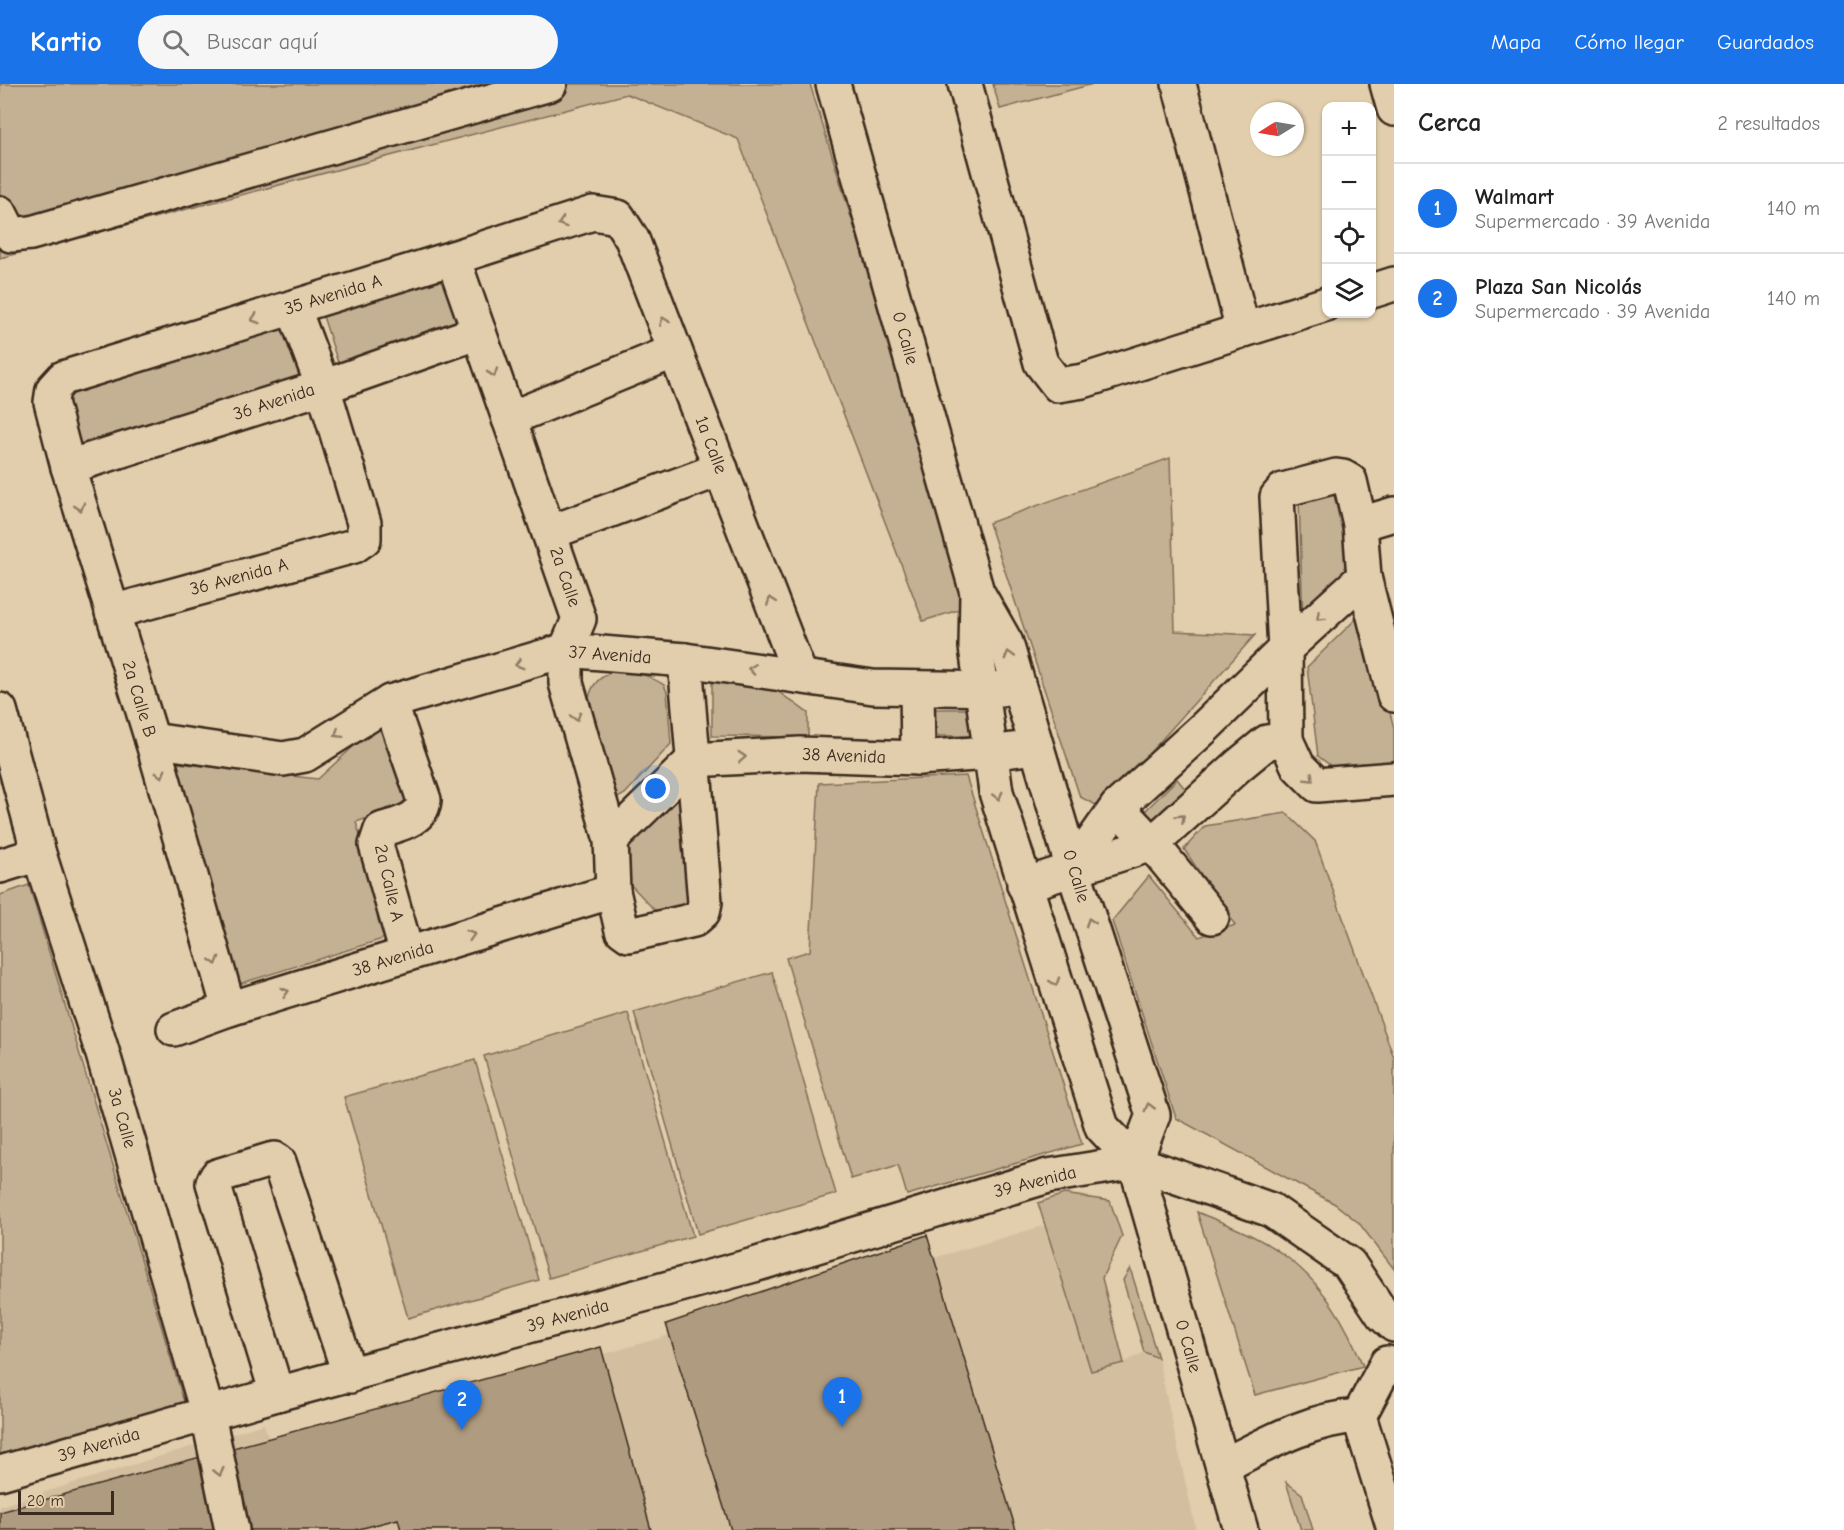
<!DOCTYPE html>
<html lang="es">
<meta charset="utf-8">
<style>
body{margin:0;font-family:"Comic Neue",sans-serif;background:#f6f6f6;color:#222}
.controls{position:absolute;right:18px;top:18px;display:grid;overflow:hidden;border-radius:12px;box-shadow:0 2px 4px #0004}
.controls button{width:54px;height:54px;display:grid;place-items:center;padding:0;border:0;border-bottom:2px solid #e0e0e0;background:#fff;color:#222;font:30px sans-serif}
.compass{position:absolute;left:1250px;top:18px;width:54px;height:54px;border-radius:50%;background:#fff;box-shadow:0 2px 4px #0004;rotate:259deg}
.scale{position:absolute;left:18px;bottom:15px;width:96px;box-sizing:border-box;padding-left:6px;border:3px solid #3b2a1e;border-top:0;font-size:16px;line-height:21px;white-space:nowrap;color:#3b2a1e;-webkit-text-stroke:4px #e2ceac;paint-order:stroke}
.you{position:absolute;left:656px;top:705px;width:21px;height:21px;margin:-15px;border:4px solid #fff;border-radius:50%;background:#1a73e8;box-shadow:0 0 0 9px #1a73e833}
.badge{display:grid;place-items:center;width:39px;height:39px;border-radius:50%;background:#1a73e8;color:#fff;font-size:20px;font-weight:700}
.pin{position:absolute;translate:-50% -50px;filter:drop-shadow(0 2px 3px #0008)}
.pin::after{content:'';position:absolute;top:32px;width:21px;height:18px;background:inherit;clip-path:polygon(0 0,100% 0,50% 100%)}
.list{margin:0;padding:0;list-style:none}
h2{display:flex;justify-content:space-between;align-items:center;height:78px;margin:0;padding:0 24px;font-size:26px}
h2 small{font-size:20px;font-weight:400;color:#767676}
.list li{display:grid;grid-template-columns:39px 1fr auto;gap:18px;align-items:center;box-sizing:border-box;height:90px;padding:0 24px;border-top:2px solid #e0e0e0}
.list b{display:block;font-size:22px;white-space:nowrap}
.list p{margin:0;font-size:20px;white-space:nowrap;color:#767676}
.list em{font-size:20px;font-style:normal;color:#767676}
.icon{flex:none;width:33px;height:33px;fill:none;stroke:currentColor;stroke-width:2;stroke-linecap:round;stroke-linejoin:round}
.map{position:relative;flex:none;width:1394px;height:1446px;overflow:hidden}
header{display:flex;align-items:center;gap:36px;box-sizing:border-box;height:84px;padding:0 30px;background:#1a73e8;color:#fff}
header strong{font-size:28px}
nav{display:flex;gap:33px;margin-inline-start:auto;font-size:21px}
.search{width:420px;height:54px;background:#f6f6f6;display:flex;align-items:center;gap:15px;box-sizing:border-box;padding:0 21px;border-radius:33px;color:#767676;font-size:22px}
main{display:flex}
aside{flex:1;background:#fff}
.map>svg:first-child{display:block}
.built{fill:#d3bf9f}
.green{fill:#c4b092;stroke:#806d58;stroke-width:1.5}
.building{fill:#af9b80;stroke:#3b2a1e;stroke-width:1.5}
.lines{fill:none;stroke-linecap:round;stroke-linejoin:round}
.minor-casing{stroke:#3b2a1e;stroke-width:38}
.minor{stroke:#e2ceac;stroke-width:33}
.oneway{stroke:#8e7c65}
.labels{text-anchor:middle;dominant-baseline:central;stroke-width:6;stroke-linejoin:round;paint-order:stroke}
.street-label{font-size:18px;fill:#3b2a1e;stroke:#e2ceac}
</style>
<header>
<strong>Kartio</strong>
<div class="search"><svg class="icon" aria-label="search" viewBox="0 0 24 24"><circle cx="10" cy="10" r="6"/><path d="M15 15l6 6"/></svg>Buscar aquí</div>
<nav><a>Mapa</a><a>Cómo llegar</a><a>Guardados</a></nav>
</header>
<main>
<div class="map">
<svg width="1394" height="1446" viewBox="0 0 1394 1446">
<rect width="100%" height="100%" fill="#e2ceac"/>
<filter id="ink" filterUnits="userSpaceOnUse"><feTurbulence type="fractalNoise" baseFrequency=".0167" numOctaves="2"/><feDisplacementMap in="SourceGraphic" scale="12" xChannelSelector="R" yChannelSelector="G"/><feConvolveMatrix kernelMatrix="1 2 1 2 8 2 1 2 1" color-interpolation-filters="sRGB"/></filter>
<g filter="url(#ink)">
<path class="built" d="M1046,1141L1091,1287L1124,1279L1144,1268L1158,1274L1196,1446H0V1422L264,1340L273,1367Z"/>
<g class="green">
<path d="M0,0H810L971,522L923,537L738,55L627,10L0,174Z"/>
<path d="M993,0H1093L1000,25Z"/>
<path d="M450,193L468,240L339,282L322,229Z"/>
<path d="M292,234L310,292L79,363L61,299Z"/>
<path d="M1170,374L1175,547L1255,551L1114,709L1096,721L1080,713L989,439Z"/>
<path d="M1333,407L1352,490L1303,537L1299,415Z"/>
<path d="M1363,528L1394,644V686L1343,691L1318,672L1307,583Z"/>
<path d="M613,587C635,588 645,589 664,601L667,608L671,660L625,710L618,714L614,712L589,613C593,599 599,594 613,587Z"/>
<path d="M712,597H763L808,629V653L712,652Z"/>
<path d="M935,625H974V652H934Z"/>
<path d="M381,637L407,721L356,738L389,853L239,900L177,679L318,695Z"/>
<path d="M966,692L1082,1060L907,1111L898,1081L851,1095L786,874L810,867L819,699Z"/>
<path d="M1177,695L1187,707L1156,738L1145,727Z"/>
<path d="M675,708L686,718L691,817L663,835L629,799L628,760Z"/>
<path d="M1286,729L1315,757L1394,974V1185L1359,1139L1335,1120L1176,1034L1112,837L1149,792L1199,853L1235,841L1184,765L1205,742Z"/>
<path d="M29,801L184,1318L0,1372V811Z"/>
<path d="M772,888L836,1110L698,1150L634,928Z"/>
<path d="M628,929L693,1152L549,1194L484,972Z"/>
<path d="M475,976L539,1196L408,1234L344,1013Z"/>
<path d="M1064,1110L1110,1117L1122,1152L1102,1194L1124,1279L1091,1287L1038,1119Z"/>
<path d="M1197,1128C1228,1141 1261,1153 1288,1174C1323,1201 1347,1240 1363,1282L1255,1311Z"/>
<path d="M1130,1184L1158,1274L1144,1268L1123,1196Z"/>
<path d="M1286,1398L1302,1410L1313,1446H1301Z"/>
</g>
<g class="building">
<path d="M927,1151L1016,1446H731L666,1240Z"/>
<path d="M601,1263L651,1446H401L398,1435L355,1446H0V1428Z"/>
</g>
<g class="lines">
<g class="minor-casing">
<g id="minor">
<path d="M833,0L977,508L1006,559L1073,785L1153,1031L1135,1078L1241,1446"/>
<path d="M965,0L1041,279L1058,301L1083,297L1326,220"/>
<path d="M1179,0L1243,246"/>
<path d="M1387,0L1394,25"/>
<path d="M0,129L11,151L31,149L550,0"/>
<path d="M453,174L579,535L566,566V599L611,756L613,807L622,846L629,851L694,836L703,828L705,818L685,576"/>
<path d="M1372,207L1394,200"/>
<path d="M509,335L675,267"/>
<path d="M68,383L323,303L479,248"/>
<path d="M1360,440L1394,430"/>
<path d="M549,449L721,385"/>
<path d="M977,510L976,563L996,708L1102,1043L1135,1078L1271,1126L1349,1180L1383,1231L1394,1241"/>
<path d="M112,528L354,462L364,455V439L323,303L293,223"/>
<path d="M917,604L918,674"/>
<path d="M390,618L424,716C422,737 398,740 381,746L376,761L407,870"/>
<path d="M0,626L39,770L102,967L208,1331L232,1446"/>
<path d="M152,656L283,675L305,671L390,618L566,566L685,576L873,603L1002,605"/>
<path d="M1286,656L1285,565L1277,413L1283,406L1336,392L1343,393L1350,397L1360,440L1364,493L1394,611"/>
<path d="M1117,723L1152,760L1212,833"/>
<path d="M611,756L693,676L800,670L918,674L989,669L1036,663"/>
<path d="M0,782L39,770"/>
<path d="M1073,785L1117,723L1205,643L1285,565L1364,493"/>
<path d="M1024,801L1152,760L1239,681L1267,658L1286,656L1298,682L1317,701L1394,695"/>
<path d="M229,925L152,656L68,383L51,318L53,305L63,294L453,174L593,129L618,133L632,155L800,591"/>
<path d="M174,945L229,925L613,807"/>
<path d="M1387,1279L1359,1332L1394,1445"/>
<path d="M277,1310L213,1099L217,1092L270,1076L275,1075L279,1078L350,1292"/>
<path d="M1223,1382C1266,1360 1309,1335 1359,1332"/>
<path d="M0,1389L277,1310L754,1181L1048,1092L1135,1078"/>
</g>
</g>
<use href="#minor" class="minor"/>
</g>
<defs><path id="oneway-chevron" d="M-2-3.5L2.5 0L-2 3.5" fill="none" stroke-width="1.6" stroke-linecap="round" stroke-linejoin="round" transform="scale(1.5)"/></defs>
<g class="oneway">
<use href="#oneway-chevron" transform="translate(562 139) rotate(162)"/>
<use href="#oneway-chevron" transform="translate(255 235) rotate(163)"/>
<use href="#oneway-chevron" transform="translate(664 237) rotate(-111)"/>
<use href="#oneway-chevron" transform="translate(493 289) rotate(71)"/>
<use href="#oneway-chevron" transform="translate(80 423) rotate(73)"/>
<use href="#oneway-chevron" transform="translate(771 517) rotate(-111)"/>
<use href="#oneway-chevron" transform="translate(1320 533) rotate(138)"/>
<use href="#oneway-chevron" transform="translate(1009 571) rotate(-106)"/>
<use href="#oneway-chevron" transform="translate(519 580) rotate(164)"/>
<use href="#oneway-chevron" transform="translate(752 585) rotate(-172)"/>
<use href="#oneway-chevron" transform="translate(576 633) rotate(74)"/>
<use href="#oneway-chevron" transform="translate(338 650) rotate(148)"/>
<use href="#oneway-chevron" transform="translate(742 673) rotate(-3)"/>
<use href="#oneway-chevron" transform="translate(161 690) rotate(74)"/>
<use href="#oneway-chevron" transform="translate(1310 694) rotate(45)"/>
<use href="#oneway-chevron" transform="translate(998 712) rotate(75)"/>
<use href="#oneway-chevron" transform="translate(1181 734) rotate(-43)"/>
<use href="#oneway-chevron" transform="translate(1090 838) rotate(-108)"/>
<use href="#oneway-chevron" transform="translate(471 851) rotate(-17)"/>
<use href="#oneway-chevron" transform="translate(215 877) rotate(74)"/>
<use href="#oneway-chevron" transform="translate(1055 898) rotate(72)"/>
<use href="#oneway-chevron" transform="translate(285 908) rotate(-17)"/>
<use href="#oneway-chevron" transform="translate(1149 1023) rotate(-105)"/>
<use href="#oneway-chevron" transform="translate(219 1388) rotate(77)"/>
</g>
</g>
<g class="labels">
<g class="street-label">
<text transform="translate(333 211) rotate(-17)">35 Avenida A</text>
<text transform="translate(905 254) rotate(74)">0 Calle</text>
<text transform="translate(274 318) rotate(-18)">36 Avenida</text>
<text transform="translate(711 361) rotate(69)">1a Calle</text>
<text transform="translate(239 493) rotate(-15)">36 Avenida A</text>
<text transform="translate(565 493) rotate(71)">2a Calle</text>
<text transform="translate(610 571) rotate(4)">37 Avenida</text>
<text transform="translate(139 615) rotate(73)">2a Calle B</text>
<text transform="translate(844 672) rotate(2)">38 Avenida</text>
<text transform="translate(1076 792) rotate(73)">0 Calle</text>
<text transform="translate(389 799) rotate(77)">2a Calle A</text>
<text transform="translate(393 875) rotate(-17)">38 Avenida</text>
<text transform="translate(122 1034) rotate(74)">3a Calle</text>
<text transform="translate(1035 1098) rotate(-14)">39 Avenida</text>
<text transform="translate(568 1232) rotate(-15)">39 Avenida</text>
<text transform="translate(1188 1262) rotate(74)">0 Calle</text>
<text transform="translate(99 1361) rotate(-16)">39 Avenida</text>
</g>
</g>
</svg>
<div class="controls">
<button>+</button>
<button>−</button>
<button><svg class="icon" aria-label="locate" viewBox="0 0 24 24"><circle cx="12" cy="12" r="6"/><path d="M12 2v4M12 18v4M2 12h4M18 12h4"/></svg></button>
<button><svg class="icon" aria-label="layers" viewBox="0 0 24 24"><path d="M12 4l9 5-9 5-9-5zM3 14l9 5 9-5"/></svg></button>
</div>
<svg class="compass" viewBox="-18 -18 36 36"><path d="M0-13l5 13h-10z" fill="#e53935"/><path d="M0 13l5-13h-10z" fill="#767676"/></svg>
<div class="scale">20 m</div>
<div class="you"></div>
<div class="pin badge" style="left:842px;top:1343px">1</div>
<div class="pin badge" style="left:462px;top:1346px">2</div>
</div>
<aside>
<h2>Cerca<small>2 resultados</small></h2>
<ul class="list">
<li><span class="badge">1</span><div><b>Walmart</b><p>Supermercado · 39 Avenida</p></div><em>140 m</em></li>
<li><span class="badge">2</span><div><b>Plaza San Nicolás</b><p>Supermercado · 39 Avenida</p></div><em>140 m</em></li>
</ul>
</aside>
</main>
